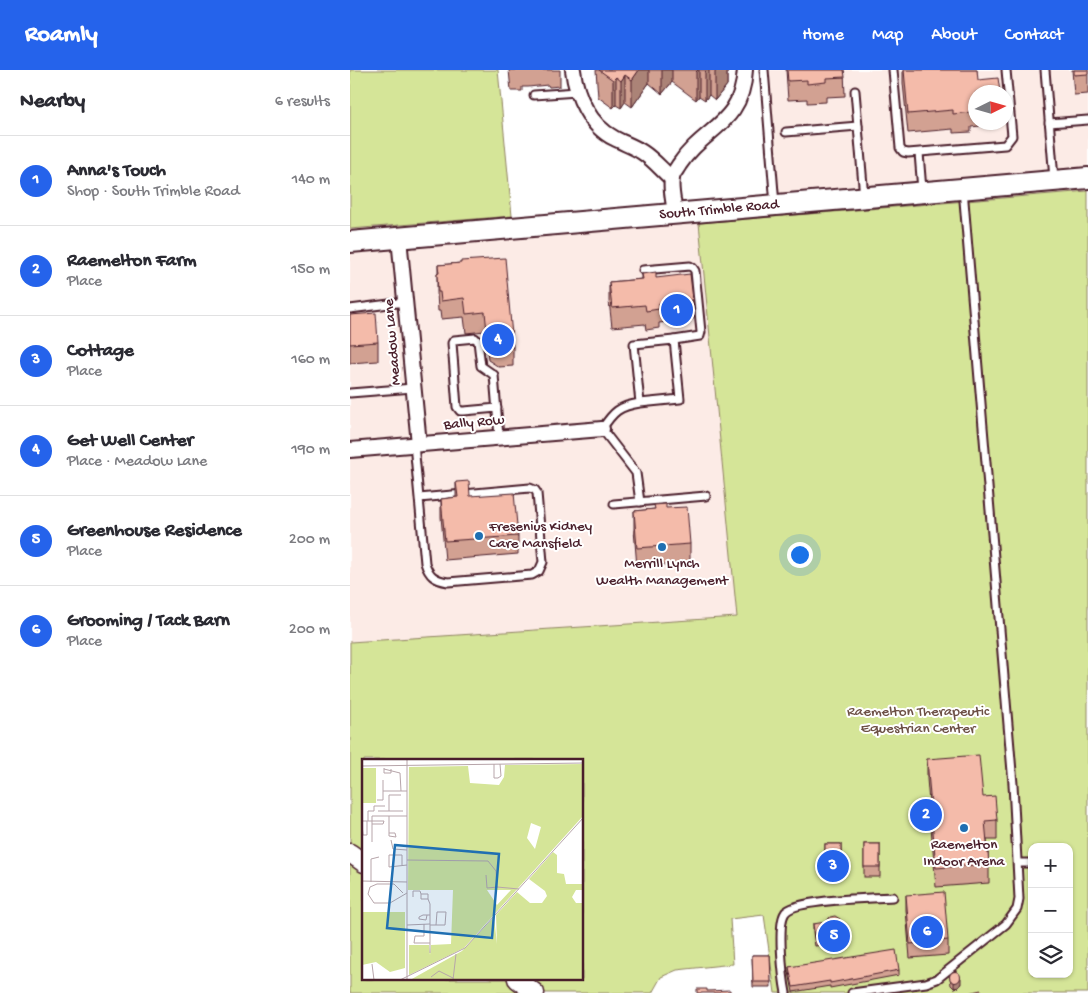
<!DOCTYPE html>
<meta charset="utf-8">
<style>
body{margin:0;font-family:"Gochi Hand",sans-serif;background:#f7f7f7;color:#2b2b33}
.controls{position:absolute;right:15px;bottom:15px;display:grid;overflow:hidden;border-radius:10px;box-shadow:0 1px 4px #0004}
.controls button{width:45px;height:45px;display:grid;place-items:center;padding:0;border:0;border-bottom:1px solid #e1e1e2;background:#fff;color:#2b2b33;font:25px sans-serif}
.compass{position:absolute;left:618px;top:15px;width:45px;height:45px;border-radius:50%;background:#fff;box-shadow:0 1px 4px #0004;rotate:85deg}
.you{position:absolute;left:449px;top:484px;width:18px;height:18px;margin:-12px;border:4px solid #fff;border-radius:50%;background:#1a73e8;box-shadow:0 0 0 8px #1a73e833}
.badge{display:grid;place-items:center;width:32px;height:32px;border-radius:50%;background:#2563eb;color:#fff;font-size:16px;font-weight:700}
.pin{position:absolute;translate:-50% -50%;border:2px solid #fff;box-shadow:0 1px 5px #0006}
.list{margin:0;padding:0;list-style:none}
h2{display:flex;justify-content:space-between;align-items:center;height:65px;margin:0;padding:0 20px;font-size:21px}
h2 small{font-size:16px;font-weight:400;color:#7c7c81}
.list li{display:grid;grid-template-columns:32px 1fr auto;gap:15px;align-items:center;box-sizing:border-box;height:90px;padding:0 20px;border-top:1px solid #e1e1e2}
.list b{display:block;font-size:19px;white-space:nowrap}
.list p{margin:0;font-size:16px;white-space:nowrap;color:#7c7c81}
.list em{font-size:16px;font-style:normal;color:#7c7c81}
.icon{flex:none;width:28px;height:28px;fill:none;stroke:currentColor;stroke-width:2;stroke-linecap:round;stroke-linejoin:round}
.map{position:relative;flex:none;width:738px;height:923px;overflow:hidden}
header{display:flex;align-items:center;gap:30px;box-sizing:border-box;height:70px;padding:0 25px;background:#2563eb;color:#fff}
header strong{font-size:24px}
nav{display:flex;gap:28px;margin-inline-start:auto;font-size:18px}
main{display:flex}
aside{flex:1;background:#fff}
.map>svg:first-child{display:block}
.built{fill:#fcebe6;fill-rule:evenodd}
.green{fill:#d5e598;stroke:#908262;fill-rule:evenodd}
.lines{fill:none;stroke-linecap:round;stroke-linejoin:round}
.service-casing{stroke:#4a1f2b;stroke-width:11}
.minor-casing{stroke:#4a1f2b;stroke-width:18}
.tertiary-casing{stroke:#4a1f2b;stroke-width:21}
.secondary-casing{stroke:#4a1f2b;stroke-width:24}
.service{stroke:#fff;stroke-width:7}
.minor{stroke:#fff;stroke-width:14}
.tertiary{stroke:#fff;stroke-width:18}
.secondary{stroke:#fff;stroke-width:20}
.wall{fill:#d2a192;stroke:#4a1f2b}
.shaded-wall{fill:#ab8377;stroke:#4a1f2b}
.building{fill:#f4bbaa;stroke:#4a1f2b}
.poi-dot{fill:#1f6fb2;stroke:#fff;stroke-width:2}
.labels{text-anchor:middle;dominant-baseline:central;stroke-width:4;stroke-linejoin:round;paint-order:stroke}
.street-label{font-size:15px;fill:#4a1f2b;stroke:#fff}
.poi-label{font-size:15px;fill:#4a1f2b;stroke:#fff}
.park-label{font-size:15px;fill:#6d5046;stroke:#fff}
.inset-road{fill:none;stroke:#b7a5aa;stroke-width:1}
.view{fill:#1f6fb2;fill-opacity:0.15;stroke:#1f6fb2;stroke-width:2.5}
.inset-edge{fill:none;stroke:#4a1f2b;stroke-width:2.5}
</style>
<header>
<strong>Roamly</strong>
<nav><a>Home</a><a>Map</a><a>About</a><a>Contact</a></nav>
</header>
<main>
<aside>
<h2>Nearby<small>6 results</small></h2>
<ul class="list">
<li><span class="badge">1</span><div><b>Anna's Touch</b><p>Shop · South Trimble Road</p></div><em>140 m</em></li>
<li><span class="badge">2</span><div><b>Raemelton Farm</b><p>Place</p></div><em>150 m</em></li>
<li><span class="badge">3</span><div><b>Cottage</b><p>Place</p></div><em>160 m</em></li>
<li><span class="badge">4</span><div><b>Get Well Center</b><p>Place · Meadow Lane</p></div><em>190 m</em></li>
<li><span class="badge">5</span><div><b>Greenhouse Residence</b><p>Place</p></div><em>200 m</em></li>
<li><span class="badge">6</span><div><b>Grooming / Tack Barn</b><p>Place</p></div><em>200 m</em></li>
</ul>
</aside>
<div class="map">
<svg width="738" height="923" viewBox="0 0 738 923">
<rect width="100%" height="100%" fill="#fff"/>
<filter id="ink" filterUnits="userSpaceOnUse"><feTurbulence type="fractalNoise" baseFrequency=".02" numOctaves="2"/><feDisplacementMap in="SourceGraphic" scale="10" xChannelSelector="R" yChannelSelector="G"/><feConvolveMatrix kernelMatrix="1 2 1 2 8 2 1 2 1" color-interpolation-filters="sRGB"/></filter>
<g filter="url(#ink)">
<g class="built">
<path d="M418,0H738V121L430,146ZM626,22H656V52H626Z"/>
<path d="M162,146L165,169L349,153L387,547L0,572V159Z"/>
</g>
<g class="green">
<path d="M0,0H148L162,146L0,159Z"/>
<path d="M738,121V923H425L414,845L380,849L383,894L327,900L311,907L302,923H195L177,909H232V690H14V785L0,775V572L387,547L349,153ZM682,777H719V904H682Z"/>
<path d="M0,791L14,801V909H156L174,923H0Z"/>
</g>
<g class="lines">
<g class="service-casing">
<g id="service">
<path d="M414,0L425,135"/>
<path d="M543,0L550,78L553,82L558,83L655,75L662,66L656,0"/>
<path d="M695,0L704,109"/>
<path d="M505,21L514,127"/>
<path d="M184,25L227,22"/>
<path d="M699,53L738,50"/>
<path d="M436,62L508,56"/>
<path d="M569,83L572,120"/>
<path d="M293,200L340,196L343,198L345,201L351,262L350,266L324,270"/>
<path d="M0,239L55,232"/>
<path d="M0,323L63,318"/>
<path d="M147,338L114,341H110L107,337L102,273L104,270L125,268L128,271L131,296L144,305L149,367"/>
<path d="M64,374L75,493C79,506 85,510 98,512L182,505L189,501L193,492L187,423L185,420L180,418L69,428"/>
<path d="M290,432L286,403L252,359C263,342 269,336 290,333L284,274L324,270L330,329L290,333"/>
<path d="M264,434L356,426"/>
<path d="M668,793H682"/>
<path d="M436,923C433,908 427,854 435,843C444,829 525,828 543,827"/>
<path d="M502,923L576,913L587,909L656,854L667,839L669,829L663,714L613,119"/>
</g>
</g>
<g class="minor-casing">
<g id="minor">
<path d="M223,0C226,26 240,56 264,68C273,73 283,76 292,82C303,89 311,99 321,108"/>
<path d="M325,143C324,133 320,119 322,109C322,104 327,99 329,95C354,57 392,55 395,0"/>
<path d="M49,168L69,374"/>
<path d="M0,380L252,359"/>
</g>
</g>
<g class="tertiary-casing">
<g id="tertiary">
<path d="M0,783L14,793"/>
<path d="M167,909L185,923"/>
</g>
</g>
<g class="secondary-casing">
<path id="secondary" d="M0,172L738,108"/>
</g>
<use href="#service" class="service"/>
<use href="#minor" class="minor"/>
<use href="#tertiary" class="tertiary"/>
<use href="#secondary" class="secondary"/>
</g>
<g class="wall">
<path d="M159,0H210V16L199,17L198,15L178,17H172V21H161Z"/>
<path d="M246,0H377V15L365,30L359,25L355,30L349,26L346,30L322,12L312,24L299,13L282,37L275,32L271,38L266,35L263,38L248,27Z"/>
<path d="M436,0H494L495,26L476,27V32L457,33V29L438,30Z"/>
<path d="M553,0H627L626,22V52H630V56L621,57V62L603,63V59L558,63L553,13Z"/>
<path d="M722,0H738V24L724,25Z"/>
<path d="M111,193L163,277V296L149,297L138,290L135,261L116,263L114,247L91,249L90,241H88L87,222V204L88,203V195Z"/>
<path d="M292,204L306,208L343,230V249L309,253V258L296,260L295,254L262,257L259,231V212L292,209Z"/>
<path d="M0,245L28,272V291L0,293Z"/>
<path d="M106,412L120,426L168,466V484L95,490L91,447V429L106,427Z"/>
<path d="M316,438L340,474V493L287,497L284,460V441Z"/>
<path d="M577,689L633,727L647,750V770H637L639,794V813L586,817L577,709Z"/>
<rect x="475" y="774" width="16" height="33"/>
<rect x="514" y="774" width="16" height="33"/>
<path d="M556,825L598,870V885L560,888L556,840Z"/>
<path d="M463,854L492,872L486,880L479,874L465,876L463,862Z"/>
<path d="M402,885H420L421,917H403Z"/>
<path d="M439,897L549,900V905L480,918V916L443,922L439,902Z"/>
<path d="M600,906L611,913L609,917L604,918L601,915Z"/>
</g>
<g class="shaded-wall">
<path d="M289,0H299V13L282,37V10Z"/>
<path d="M312,0H322V12L312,24Z"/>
<path d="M348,0H349V26L346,30V2Z"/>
<path d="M357,0H359V25L355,30V2Z"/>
<path d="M367,0H377V15L365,30V2Z"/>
<path d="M275,5V32L271,38V11Z"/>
<path d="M266,7V35L263,38V10Z"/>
<path d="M492,864V872L486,880V872Z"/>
<path d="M611,908V913L609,917L604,918V913Z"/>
</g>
<g class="building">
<path d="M249,0H289L282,10L275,5L271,11L266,7L263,10Z"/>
<path d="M437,0H494L495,7L476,8V12L457,14V10L438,11Z"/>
<path d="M554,0H627L628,10L648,8L650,22H626V38H621V42L603,44V40L558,44Z"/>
<path d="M724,0H738V4L724,5Z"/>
<path d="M155,188L163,277L149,278L138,271L135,242L116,244L114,228L91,231L90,222H88L87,204L89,203L88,195L111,193V191Z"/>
<path d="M306,202V208L340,204L343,230L309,233V239L296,241L295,235L262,238L259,212L293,209L292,204Z"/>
<path d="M26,243L28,272L0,274V245Z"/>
<path d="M119,411L120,426L164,423L168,466L95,471L91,429L108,427L106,412Z"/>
<path d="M316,434V438L337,437L340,474L287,478L284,441L305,439L304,435Z"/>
<path d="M629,685L633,727L645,726L647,750L635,751L639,794L586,798L577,689Z"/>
<rect x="475" y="774" width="16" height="23"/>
<rect x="514" y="774" width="16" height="23"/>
<path d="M594,822L598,870L560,874L556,825Z"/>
<path d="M485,846L490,849L492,864L486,872L479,866L465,868L463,854L476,852L480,847Z"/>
<path d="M546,880L549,900L480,913V911L443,917L439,897Z"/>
<path d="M402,885H420L421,912H403Z"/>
<circle cx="605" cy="907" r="5.5"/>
<path d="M347,919H357V921L380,920V923H347Z"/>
<path d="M631,920L632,923H618Z"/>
</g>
</g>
<g class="poi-dot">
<circle cx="129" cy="466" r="5"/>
<circle cx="312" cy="477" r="5"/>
<circle cx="614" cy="758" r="5"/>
</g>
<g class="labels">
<g class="street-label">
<text transform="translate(369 140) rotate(-5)">South Trimble Road</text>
<text transform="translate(43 272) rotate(-95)">Meadow Lane</text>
<text transform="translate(124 353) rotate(-5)">Bally Row</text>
</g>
<g class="poi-label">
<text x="139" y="457" text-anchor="start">Fresenius Kidney<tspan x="139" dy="17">Care Mansfield</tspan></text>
<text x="312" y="494">Merrill Lynch<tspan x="312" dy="17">Wealth Management</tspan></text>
<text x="614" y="775">Raemelton<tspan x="614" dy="17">Indoor Arena</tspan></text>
</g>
<g class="park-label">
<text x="568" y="642">Raemelton Therapeutic<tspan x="568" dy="17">Equestrian Center</tspan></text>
</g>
</g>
<g transform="translate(12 689)">
<rect width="221" height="221" fill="#fff"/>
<path d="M221,5V57L102,189L47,216V186H67L68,196L69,186L89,185L91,131H46L47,8L106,7L108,24L137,26L142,18L143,6ZM169,64L179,68L173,90L165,79ZM125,131H149L135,146ZM0,9H14V44H0ZM191,93L195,96V114L202,115L204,125H221V131H214L210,138L214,144H221V221H48L100,192L132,158L135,185L134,156L155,133L168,144H180L185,137L183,132L167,120ZM0,153H43V209L28,213L14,203L0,206Z" fill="#d5e598" fill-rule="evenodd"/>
<path class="inset-road" d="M45,0V221M132,5V19H136L139,17L138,5M0,7L222,4M22,9V14H29V10M22,10L38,14L39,32M21,32H45M15,41H21V21M16,52H41M27,52V36H39M0,62H22L21,65H10M6,62V52H12V47H23M0,65L1,76H5V62M27,74H33L34,78L27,77V57M29,81L31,90L45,91M10,83V57H45M45,101L126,102L134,112L135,128L157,130M40,106V96H27V108L45,106M124,116L125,129L136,128M0,122L45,123M9,123V100L17,98M41,134L32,125H15L8,128L6,135L12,144H28L45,134M51,138V132H58L59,135M66,140V135H59V140H66L68,145M65,156L64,161L57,160V158L61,156H68M62,165V177H53L52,184H68M45,166L68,165M68,166H83L84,153H75L74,166M68,194V145M10,205L12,221M69,218L77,212L91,219M38,221L103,189L222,58M91,221L94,195"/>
<path class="view" d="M33,86L137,95L130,179L25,169Z"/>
<rect width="221" height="221" class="inset-edge"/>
</g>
</svg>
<div class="controls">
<button>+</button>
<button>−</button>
<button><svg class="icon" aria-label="layers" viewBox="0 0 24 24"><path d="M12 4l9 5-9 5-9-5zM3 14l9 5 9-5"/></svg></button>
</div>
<svg class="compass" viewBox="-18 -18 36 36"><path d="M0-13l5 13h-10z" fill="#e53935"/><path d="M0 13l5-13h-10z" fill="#7c7c81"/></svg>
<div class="you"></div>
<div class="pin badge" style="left:327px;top:240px">1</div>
<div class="pin badge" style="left:576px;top:745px">2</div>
<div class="pin badge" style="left:483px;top:796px">3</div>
<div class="pin badge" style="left:148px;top:270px">4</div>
<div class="pin badge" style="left:484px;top:866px">5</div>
<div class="pin badge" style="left:577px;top:862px">6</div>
</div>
</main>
